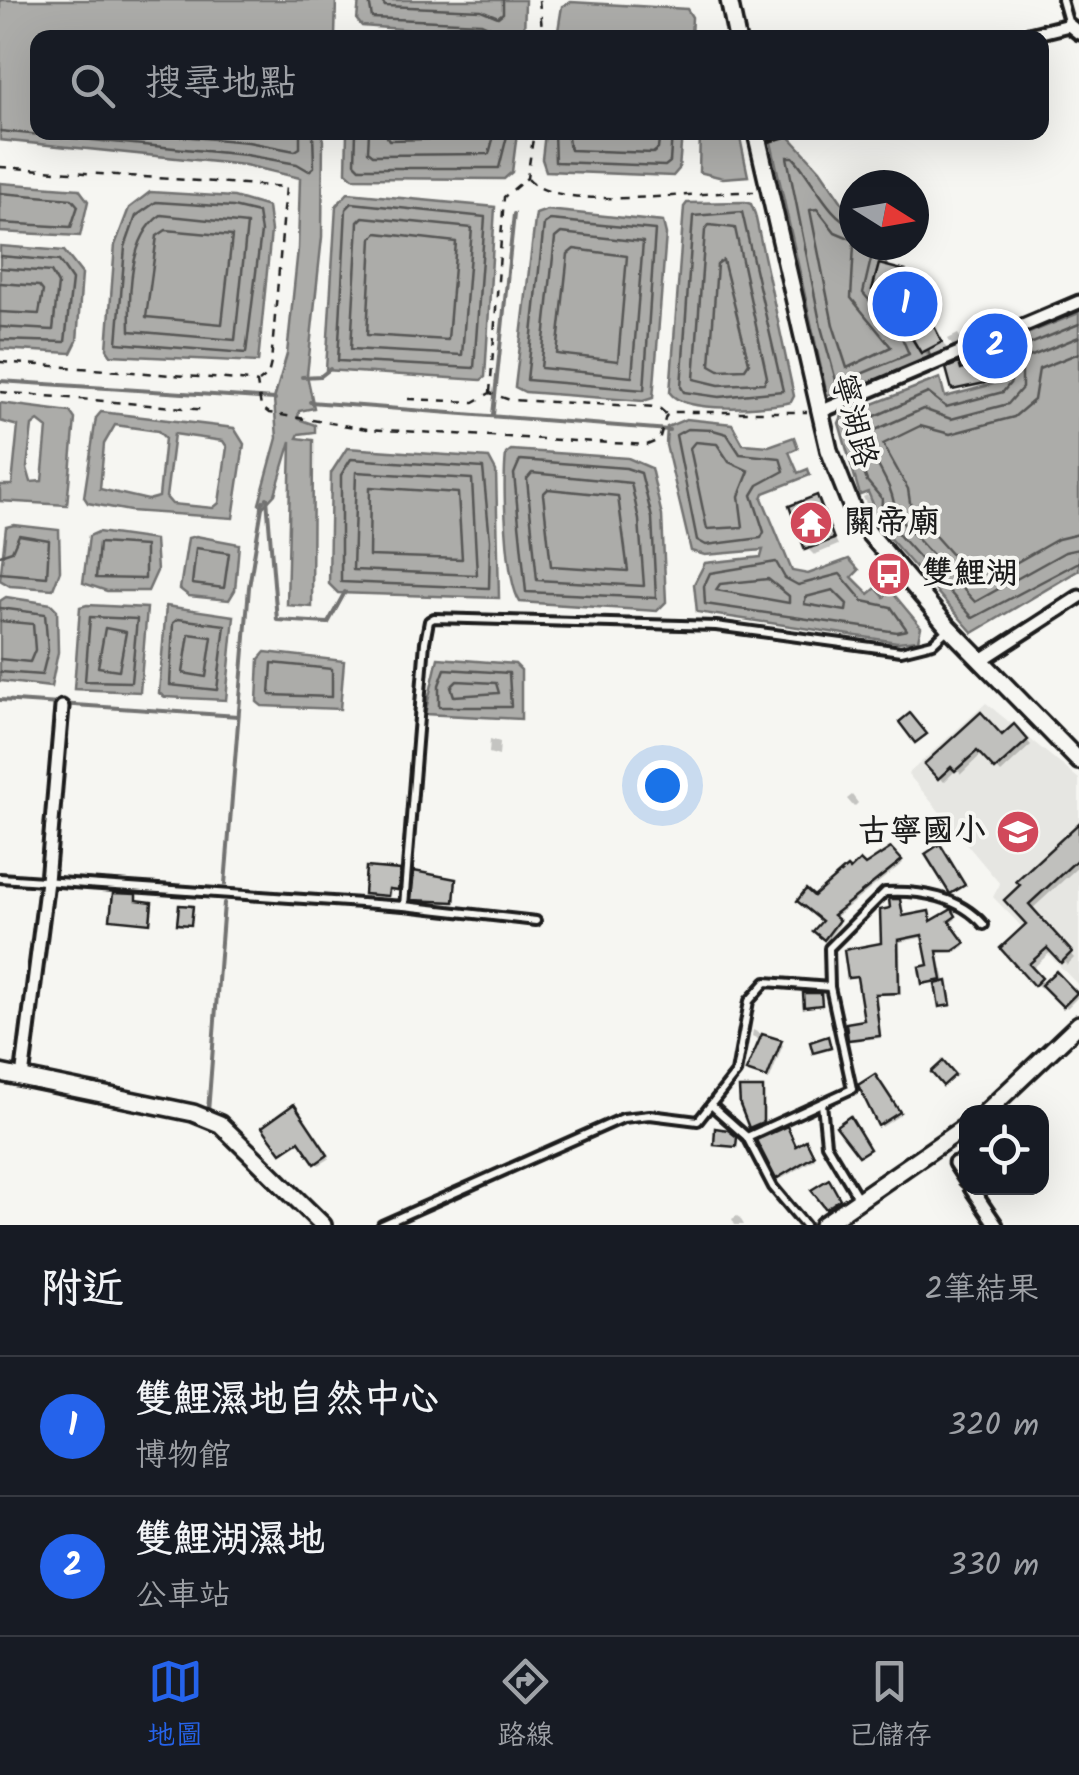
<!DOCTYPE html>
<html lang="zh-TW">
<meta charset="utf-8">
<style>
body{margin:0;font-family:Kalam,"LXGW WenKai TC",sans-serif;background:#20242c;color:#f1f3f6}
.controls{position:absolute;right:30px;bottom:30px;display:grid;overflow:hidden;border-radius:20px;box-shadow:0 10px 40px #0002}
.controls button{width:90px;height:90px;display:grid;place-items:center;padding:0;border:0;border-bottom:2px solid #363941;background:#171b24;color:#f1f3f6;font:50px sans-serif}
.compass{position:absolute;left:839px;top:170px;width:90px;height:90px;border-radius:50%;background:#171b24;box-shadow:0 10px 40px #0002;rotate:101deg}
.you{position:absolute;left:662px;top:785px;width:35px;height:35px;margin:-25px;border:8px solid #fff;border-radius:50%;background:#1a73e8;box-shadow:0 0 0 15px #1a73e833}
.badge{display:grid;place-items:center;width:65px;height:65px;border-radius:50%;background:#2563eb;color:#fff;font-size:32px;font-weight:700}
.pin{position:absolute;translate:-50% -50%;border:5px solid #fff;box-shadow:0 2px 10px #0006}
.list{margin:0;padding:0;list-style:none}
h2{display:flex;justify-content:space-between;align-items:center;height:130px;margin:0;padding:0 40px;font-size:42px}
h2 small{font-size:32px;font-weight:400;color:#9ea1a6}
.list li{display:grid;grid-template-columns:65px 1fr auto;gap:30px;align-items:center;box-sizing:border-box;height:140px;padding:0 40px;border-top:2px solid #363941}
.list b{display:block;font-size:38px;white-space:nowrap}
.list p{margin:0;font-size:32px;white-space:nowrap;color:#9ea1a6}
.list em{font-size:32px;font-style:normal;color:#9ea1a6}
.icon{flex:none;width:55px;height:55px;fill:none;stroke:currentColor;stroke-width:2;stroke-linecap:round;stroke-linejoin:round}
.map{position:relative;flex:none;width:1079px;height:1225px;overflow:hidden}
.search{position:absolute;background:#171b24;box-shadow:0 10px 40px #0002;left:30px;right:30px;top:30px;height:110px;display:flex;align-items:center;gap:25px;box-sizing:border-box;padding:0 35px;border-radius:20px;color:#9ea1a6;font-size:38px}
.sheet{height:410px;background:#171b24}
nav{display:flex;justify-content:space-around;align-items:center;box-sizing:border-box;height:140px;border-top:2px solid #363941;background:#171b24;font-size:28px;color:#9ea1a6}
nav a{display:grid;justify-items:center;gap:5px}
nav .on{color:#2563eb}
.map>svg:first-child{display:block}
.built{fill:#e6e6e2}
.water{fill:#acaca9;stroke:#727271;stroke-width:2.5;fill-rule:evenodd}
.shadow{fill:#0003}
.lines{fill:none;stroke-linecap:round;stroke-linejoin:round}
.shore{stroke:#565654;stroke-width:2.5}
.stream{stroke:#727271;stroke-width:4}
.building{fill:#c0c0bd;stroke:#1c1c1c;stroke-width:2.5}
.service-casing{stroke:#1c1c1c;stroke-width:14}
.minor-casing{stroke:#1c1c1c;stroke-width:19}
.secondary-casing{stroke:#1c1c1c;stroke-width:22}
.path{stroke:#1c1c1c;stroke-width:2.5;stroke-dasharray:8 8;stroke-linecap:butt}
.service{stroke:#f6f6f2;stroke-width:6}
.minor{stroke:#f6f6f2;stroke-width:11}
.secondary{stroke:#f6f6f2;stroke-width:15}
.labels{text-anchor:middle;dominant-baseline:central;stroke-width:8;stroke-linejoin:round;paint-order:stroke}
.street-label{font-size:32px;fill:#1c1c1c;stroke:#f6f6f2}
.poi-label{font-size:32px;font-weight:bold;fill:#1c1c1c;stroke:#f6f6f2;text-anchor:start}
</style>
<div class="map">
<svg width="1079" height="1225" viewBox="0 0 1079 1225">
<rect width="100%" height="100%" fill="#f6f6f2"/>
<filter id="ink" filterUnits="userSpaceOnUse"><feTurbulence type="fractalNoise" baseFrequency=".01" numOctaves="2"/><feDisplacementMap in="SourceGraphic" scale="20" xChannelSelector="R" yChannelSelector="G"/><feConvolveMatrix kernelMatrix="1 2 1 2 8 2 1 2 1" color-interpolation-filters="sRGB"/></filter>
<g filter="url(#ink)">
<path class="built" d="M986,703L1079,779V986L993,897L1000,884L908,774Z"/>
<g class="water">
<path d="M0,0H336L335,37L38,38V132L323,133L322,237L307,375L314,408L299,411L298,419L315,425V432L299,434L297,438L313,440L312,607L287,605L291,441L275,494L263,507L259,504L277,438L274,399L287,354L298,249L300,178L245,165L0,140Z"/>
<path d="M359,0H525L524,38L362,26L357,20Z"/>
<path d="M571,2L687,9L692,17L691,37H557L562,6Z"/>
<path d="M347,133V132L517,133L512,172L504,179L353,178L346,172Z"/>
<path d="M545,133H682L679,169L673,176L546,171L542,159Z"/>
<path d="M700,133H739L748,176L723,178L699,172Z"/>
<path d="M769,133H786L820,170L854,220V245H874L889,267L879,264L872,290L881,293L893,317L898,315L920,352L928,349L931,359L848,392L827,395Z"/>
<path d="M0,183L79,189L88,201L80,236L0,232Z"/>
<path d="M150,192L234,197L268,207L271,231L258,362L111,355L107,349L115,245L129,208Z"/>
<path d="M348,193L495,207L485,377L481,380L326,370L336,206Z"/>
<path d="M745,202L751,204L755,214L794,396L791,402C767,408 685,414 670,393L684,207L687,203Z"/>
<path d="M547,210L663,222L666,234L653,398L643,401L525,392L515,387L535,220L536,214Z"/>
<path d="M0,246L64,251L82,274L77,341L71,353L0,349Z"/>
<path d="M1079,313V570L973,633L864,509L873,504L868,492L860,495L839,423L842,416L940,378L945,397L1001,382L994,347Z"/>
<path d="M0,403L70,412L75,419L67,505L0,501V485H12L18,426L0,421ZM38,421L47,428L42,481L31,482L27,468L32,426Z"/>
<path d="M101,412L234,428L244,444L233,518L130,511L88,503L84,497L96,418ZM115,425L158,431L165,438L159,497L148,500L100,489L104,444ZM174,434L223,441L227,447L219,503L213,508L172,504L166,497Z"/>
<path d="M686,419L732,424L743,444L769,446L794,437L798,448L789,452L798,473L808,469L810,475L764,493L762,498L792,571L808,574L849,559L859,570L852,577L869,594L876,588L884,597L891,591L921,627L918,640L897,642L697,612L694,584L705,563L761,557L763,550L705,555L691,551L666,445L667,427Z"/>
<path d="M347,448L489,458L496,471L499,598L338,593L329,584L331,473Z"/>
<path d="M511,450L628,458L651,468L662,516L666,602L657,611L520,602C505,580 503,483 506,454Z"/>
<path d="M14,525L59,530L60,571L53,589L10,586L0,580L6,527Z"/>
<path d="M98,532L155,540L157,571L148,591H107L83,583L89,536Z"/>
<path d="M196,536L239,544L235,590L229,600L189,596L180,589L188,538Z"/>
<path d="M6,597L51,604L57,610L58,652L51,687L0,681V601Z"/>
<path d="M87,605L147,608L140,692L74,689L80,607Z"/>
<path d="M166,606L234,616L226,700L165,697L159,693Z"/>
<path d="M265,652L344,661L340,709L262,706L257,702L259,659Z"/>
<path d="M438,658L515,664L521,670V719L425,714Z"/>
</g>
<g class="shadow">
<path d="M905,274L947,349L929,358L904,321L874,290Z"/>
<path d="M958,334L964,343L954,348L948,339Z"/>
<path d="M992,355L1000,382L954,389L959,366L962,372L986,365Z"/>
<path d="M867,495L874,508L869,510L863,497Z"/>
<path d="M816,498L838,545L814,555L807,548Z"/>
<path d="M1014,727L1031,745L1001,773L983,753L961,774L957,769L944,782L927,764L1002,738Z"/>
<path d="M490,739L500,742L499,756L489,753Z"/>
<path d="M852,795L858,803L854,807L847,799Z"/>
<path d="M1079,826V866L1031,910L1074,958L1067,965L1053,950L1031,970L1045,985L1056,975L1078,997L1067,1008L1044,985L1040,988L1003,948L1029,925L1007,900Z"/>
<path d="M891,851L903,863L834,918L840,924L827,940L817,931L825,921L814,899Z"/>
<path d="M399,872L400,891L391,890L390,897L366,893Z"/>
<path d="M455,881L456,903L414,899Z"/>
<path d="M135,897L137,903L153,906L151,924L113,918Z"/>
<path d="M899,901L904,918L929,913L932,923L951,913L956,919L950,924L965,946L956,952L938,953L952,1007L941,1006L937,983H924L931,967L925,937L900,942L901,995H877L881,1038L853,1041L851,1039L867,1022L860,979L851,977L884,945Z"/>
<path d="M753,1030L783,1045L770,1079L752,1072L762,1041L752,1036Z"/>
<path d="M877,1079L900,1115L882,1127L861,1086Z"/>
<path d="M762,1091L764,1125L754,1129L742,1105Z"/>
<path d="M296,1110L329,1159L319,1165L302,1142L283,1152Z"/>
<path d="M808,1146L815,1159L781,1179L796,1149Z"/>
<path d="M737,1216L740,1218L744,1225H735L732,1219Z"/>
</g>
<g class="lines">
<g class="shore">
<path d="M369,0L372,18L481,23L490,27L492,38"/>
<path d="M381,0L385,6L481,10L498,17L503,13V0"/>
<path d="M0,131L246,155L297,164L309,171L314,167L313,132"/>
<path d="M134,132L248,142L295,151L300,148V132"/>
<path d="M356,132L355,163L360,168H499L508,132"/>
<path d="M369,132L368,151L373,155L489,154L495,132"/>
<path d="M384,132L389,140L475,138L480,132"/>
<path d="M554,132L555,162L665,166L670,162L672,132"/>
<path d="M567,132L570,150L653,153L658,149L660,132"/>
<path d="M0,193L72,199L78,206L71,227L0,223"/>
<path d="M156,202L233,207L258,213L261,232L246,353L117,343L125,247L136,216Z"/>
<path d="M352,203L485,217L474,368L338,361L346,209Z"/>
<path d="M742,212L783,391L719,397L684,392L681,387L693,216Z"/>
<path d="M161,215L247,224L235,340L130,331C129,295 129,236 161,215Z"/>
<path d="M363,217L472,228L462,355L351,349L358,222Z"/>
<path d="M550,220L655,230L644,390L527,380L544,224Z"/>
<path d="M709,225L735,228L767,377L764,383L719,385L694,379L705,230Z"/>
<path d="M854,225C831,222 810,174 793,157H787L821,327L837,384L909,354L902,338L863,293L871,259L867,245"/>
<path d="M166,230L232,236L222,324L146,317L157,236Z"/>
<path d="M377,233L456,242L448,340L367,335L372,238Z"/>
<path d="M561,233L643,242L632,377L541,368L555,238Z"/>
<path d="M854,240L835,232L817,209L810,210L833,325L847,368L891,347L851,298L854,245"/>
<path d="M574,249L627,256L618,361L557,354L568,254Z"/>
<path d="M0,256L59,261L72,280L65,342L0,340"/>
<path d="M723,260L749,363L745,369L719,370L710,365L717,264Z"/>
<path d="M0,268L51,272L58,284L53,330L0,327"/>
<path d="M0,283L39,286L43,291L39,314L0,312"/>
<path d="M1079,324L1008,353L1011,382L1003,392L946,407L928,393L848,428L867,481L882,499L881,515L973,618L1079,562"/>
<path d="M1079,337L1022,360V388L1008,404L951,419L923,409L864,435C873,464 895,485 895,514L975,602L1065,552L1079,549"/>
<path d="M1079,353L1039,369L1034,400L1014,417L950,434L920,426L883,444L908,489L911,509L978,584L1058,539L1079,534"/>
<path d="M713,430L727,434L740,454L780,458L784,471L758,485L752,495L764,532L761,538L706,545L697,540L676,435L687,429Z"/>
<path d="M695,442L717,444L729,462L749,471L739,496L743,527L707,529L690,448Z"/>
<path d="M351,459L483,468L490,540L489,588L341,582V475Z"/>
<path d="M520,460L626,468L641,473L652,518L656,598L526,592L514,474Z"/>
<path d="M356,472L472,479L477,575L353,570Z"/>
<path d="M532,473L631,483L639,520L644,586L537,580L527,479Z"/>
<path d="M370,487L458,493L462,559L369,556Z"/>
<path d="M548,489L618,496L628,571L551,566L543,494Z"/>
<path d="M99,543L145,546V579L96,578Z"/>
<path d="M196,548L229,553L224,588L192,584Z"/>
<path d="M0,555L12,551L19,535L49,540L47,577L0,573"/>
<path d="M776,562L785,578L798,585L840,574L863,601L891,607L907,630L897,632L705,604L704,586L710,573Z"/>
<path d="M768,579L789,596V603L716,590L720,584Z"/>
<path d="M833,590L847,604L846,611L804,604L806,597Z"/>
<path d="M0,608L45,614L48,651L42,675L0,672"/>
<path d="M90,617L137,619L131,682L85,681Z"/>
<path d="M178,619L225,625L217,690L170,685L173,623Z"/>
<path d="M0,621L33,624L35,650L30,662L0,659"/>
<path d="M105,628L126,632L119,670L98,667Z"/>
<path d="M189,634L212,637L206,677L183,673Z"/>
<path d="M272,663L332,669V697L270,695Z"/>
<path d="M445,669L509,673L511,707H439V685Z"/>
<path d="M457,681L496,683L499,693L454,696L451,687Z"/>
</g>
<g class="stream">
<path d="M302,377L321,376L330,369"/>
<path d="M0,381L275,399"/>
<path d="M310,402L669,430"/>
<path d="M493,415L514,214"/>
<path d="M267,498L277,620L328,623L345,592"/>
<path d="M0,700L238,716"/>
<path d="M225,884L249,587L263,501"/>
<path d="M208,1112L224,903"/>
</g>
</g>
<g class="building">
<path d="M879,264L906,271L942,342L921,353L898,315L893,317L881,293L872,290Z"/>
<path d="M992,353L999,380L952,390L946,368L959,363L961,370L983,363L981,355Z"/>
<path d="M817,495L834,539L805,550L789,506Z"/>
<path d="M981,712L1002,735L1014,724L1028,740L995,770L977,751L955,771L951,767L938,779L924,764Z"/>
<path d="M910,713L927,734L915,743L899,722Z"/>
<path d="M1079,823V858L1029,904L1072,952L1061,963L1047,948L1029,964L1042,978L1034,986L1000,948L1026,924L1004,900L1020,885L1016,881Z"/>
<path d="M940,844L965,885L950,894L925,854Z"/>
<path d="M891,848L902,860L833,915L839,920L824,940L813,931L822,921L797,901L806,889L814,896L847,867L850,870L860,860L865,865Z"/>
<path d="M366,867L400,870L398,890L389,889L388,896L364,894Z"/>
<path d="M414,871L456,879L454,902L411,900Z"/>
<path d="M113,893L136,894V900L152,902L150,923L110,919Z"/>
<path d="M889,899H900L903,916L929,911L931,921L952,909L956,916L949,921L965,943L953,951H937L942,980L922,984L919,967L928,965L922,935L898,940L899,993L875,994L880,1036L848,1040L846,1023L864,1020L857,977L848,978L844,950L881,943L880,910L890,908Z"/>
<path d="M179,905L193,906L191,925L177,924Z"/>
<path d="M1056,971L1077,993L1063,1007L1041,985Z"/>
<path d="M947,981L951,1005L939,1007L935,984Z"/>
<path d="M803,993H821L822,1005L804,1007Z"/>
<path d="M762,1034L782,1040L767,1078L746,1071Z"/>
<path d="M828,1036L831,1048L813,1053L810,1042Z"/>
<path d="M943,1061L955,1075L943,1086L931,1072Z"/>
<path d="M875,1074L900,1112L878,1126L858,1085Z"/>
<path d="M739,1088H763V1122L749,1128L740,1105Z"/>
<path d="M294,1104L328,1155L315,1164L299,1141L281,1153L262,1127Z"/>
<path d="M850,1116L870,1149L859,1156L836,1126Z"/>
<path d="M787,1126L796,1146L806,1140L814,1156L776,1179L756,1140Z"/>
<path d="M715,1128L728,1130L737,1137L736,1147L714,1145Z"/>
<path d="M829,1179L840,1199L826,1209L811,1190Z"/>
</g>
<g class="lines">
<g class="service-casing">
<g id="service">
<path d="M1062,0L1069,25"/>
<path d="M759,139L782,132"/>
<path d="M0,878L404,906L536,921"/>
<path d="M404,906L425,642L429,621L434,618L716,626L901,651L933,643L947,630"/>
<path d="M822,1103L826,1144L860,1201"/>
<path d="M711,1105L747,1137L773,1187L805,1225"/>
<path d="M747,1137L852,1089L830,987"/>
<path d="M382,1225L623,1118L650,1115L698,1121L736,1073L749,1001L766,982L830,987L829,948L885,892C921,890 960,897 984,925"/>
</g>
</g>
<g class="minor-casing">
<g id="minor">
<path d="M1017,38L1069,25L1079,33"/>
<path d="M820,412L1079,302"/>
<path d="M980,661L1079,597"/>
<path d="M22,1078L47,881L62,707"/>
<path d="M955,1163L966,1180"/>
<path d="M971,1188L996,1225"/>
</g>
</g>
<g class="secondary-casing">
<g id="secondary">
<path d="M729,0L737,38"/>
<path d="M756,132L829,450L856,518L949,628L1079,761"/>
<path d="M0,1073L193,1113L220,1124L323,1225"/>
<path d="M986,1112L1079,1024"/>
<path d="M823,1225L966,1126"/>
</g>
</g>
<g class="path">
<path d="M539,0L543,38"/>
<path d="M0,167L286,187L271,363L268,375L259,382"/>
<path d="M528,179C557,214 707,190 754,192"/>
<path d="M0,362L252,381L257,383L261,407L269,413L367,429L647,445L659,440L666,416L673,412H807"/>
<path d="M0,392L207,410"/>
<path d="M490,393L504,197L527,178L534,132"/>
<path d="M408,399L474,402L490,393L510,400L658,407L666,414"/>
</g>
<use href="#service" class="service"/>
<use href="#minor" class="minor"/>
<use href="#secondary" class="secondary"/>
</g>
</g>
<defs>
<g id="temple-disc" transform="scale(2.25)"><circle r="9.5" fill="#d1495b" stroke="#f6f6f2"/><path d="M0-6L5-2H3V0L6.5 2.5H4V6H1.5V3h-3V6H-4V2.5H-6.5L-3 0V-2H-5Z" fill="#fff"/></g>
<g id="bus-disc" transform="scale(2.25)"><circle r="9.5" fill="#d1495b" stroke="#f6f6f2"/><path d="M-5-6H5V4H4V6H2V4H-2V6H-4V4H-5ZM-3.5-4V0h7V-4ZM-3.5 1.2v1.5H-2V1.2ZM2 1.2v1.5H3.5V1.2Z" fill="#fff"/></g>
<g id="school-disc" transform="scale(2.25)"><circle r="9.5" fill="#d1495b" stroke="#f6f6f2"/><path d="M0-5L7-2L0 1L-7-2ZM-4 1L0 2.5L4 1V4Q0 6-4 4Z" fill="#fff"/></g>
</defs>
<g fill-rule="evenodd">
<use href="#temple-disc" x="811" y="523"/>
<use href="#bus-disc" x="889" y="574"/>
<use href="#school-disc" x="1018" y="832"/>
</g>
<g class="labels">
<g class="street-label">
<text transform="translate(853 421) rotate(75)">寧湖路</text>
</g>
<g class="poi-label">
<text x="844" y="523">關帝廟</text>
<text x="922" y="574">雙鯉湖</text>
<text x="986" y="832" text-anchor="end">古寧國小</text>
</g>
</g>
</svg>
<div class="controls">
<button><svg class="icon" aria-label="locate" viewBox="0 0 24 24"><circle cx="12" cy="12" r="6"/><path d="M12 2v4M12 18v4M2 12h4M18 12h4"/></svg></button>
</div>
<svg class="compass" viewBox="-18 -18 36 36"><path d="M0-13l5 13h-10z" fill="#e53935"/><path d="M0 13l5-13h-10z" fill="#9ea1a6"/></svg>
<div class="you"></div>
<div class="pin badge" style="left:905px;top:304px">1</div>
<div class="pin badge" style="left:995px;top:346px">2</div>
<div class="search"><svg class="icon" aria-label="search" viewBox="0 0 24 24"><circle cx="10" cy="10" r="6"/><path d="M15 15l6 6"/></svg>搜尋地點</div>
</div>
<section class="sheet">
<h2>附近<small>2筆結果</small></h2>
<ul class="list">
<li><span class="badge">1</span><div><b>雙鯉濕地自然中心</b><p>博物館</p></div><em>320 m</em></li>
<li><span class="badge">2</span><div><b>雙鯉湖濕地</b><p>公車站</p></div><em>330 m</em></li>
</ul>
</section>
<nav>
<a class="on"><svg class="icon" aria-label="map" viewBox="0 0 24 24"><path d="M3 6l6-2 6 2 6-2v14l-6 2-6-2-6 2zM9 4v14M15 6v14"/></svg>地圖</a>
<a><svg class="icon" aria-label="directions" viewBox="0 0 24 24"><path d="M12 3l9 9-9 9-9-9zM9 14v-3h6M13 9l2 2-2 2"/></svg>路線</a>
<a><svg class="icon" aria-label="saved" viewBox="0 0 24 24"><path d="M7 4h10v16l-5-4-5 4z"/></svg>已儲存</a>
</nav>
